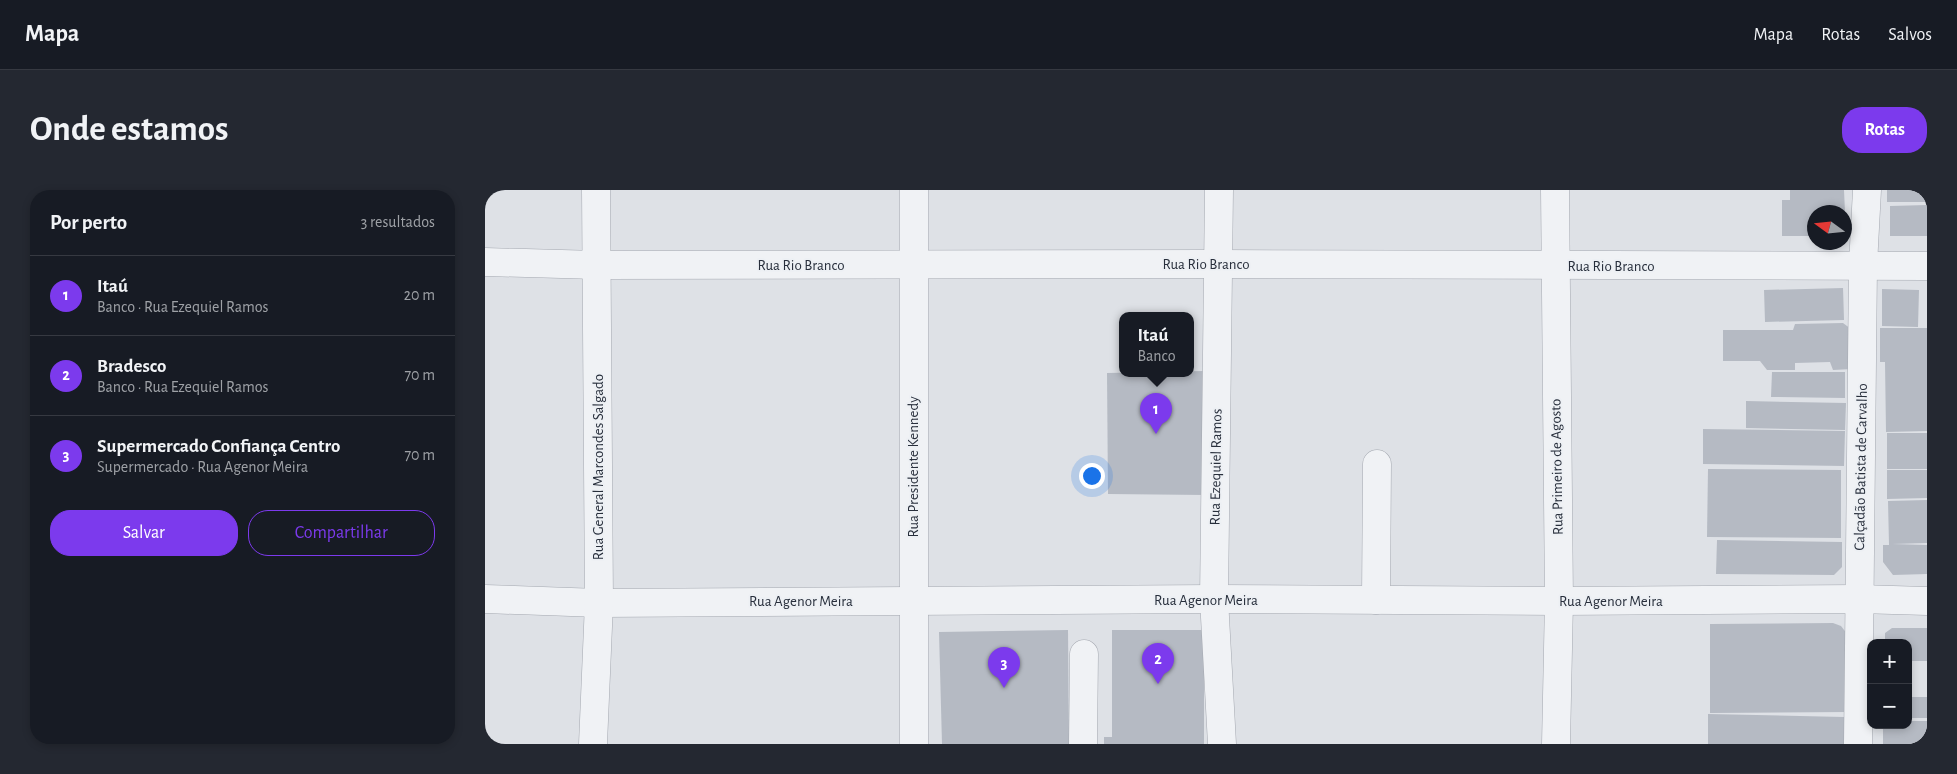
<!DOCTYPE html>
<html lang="pt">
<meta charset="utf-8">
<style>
body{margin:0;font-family:"Alegreya Sans",sans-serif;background:#242831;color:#f1f3f6}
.controls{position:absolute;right:15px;bottom:15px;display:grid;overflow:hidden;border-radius:10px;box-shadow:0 2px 8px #0003}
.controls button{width:45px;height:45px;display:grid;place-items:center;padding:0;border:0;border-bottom:1px solid #363941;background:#171b24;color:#f1f3f6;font:25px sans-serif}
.compass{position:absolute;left:1322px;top:15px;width:45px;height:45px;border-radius:50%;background:#171b24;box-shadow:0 2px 8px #0003;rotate:285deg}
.you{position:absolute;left:606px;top:285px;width:18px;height:18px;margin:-12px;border:4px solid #fff;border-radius:50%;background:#1a73e8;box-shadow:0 0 0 8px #1a73e833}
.badge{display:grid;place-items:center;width:32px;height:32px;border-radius:50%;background:#7c3aed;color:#fff;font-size:16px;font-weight:700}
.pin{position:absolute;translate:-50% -41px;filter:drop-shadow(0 1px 2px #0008)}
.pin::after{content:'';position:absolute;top:26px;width:18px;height:15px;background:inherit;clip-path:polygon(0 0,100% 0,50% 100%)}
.popup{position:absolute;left:634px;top:122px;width:75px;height:65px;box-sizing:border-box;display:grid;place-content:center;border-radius:10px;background:#171b24;filter:drop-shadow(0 1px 4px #0005);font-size:16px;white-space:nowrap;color:#9ea1a6}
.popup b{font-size:19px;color:#f1f3f6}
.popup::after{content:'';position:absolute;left:50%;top:100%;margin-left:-10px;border:10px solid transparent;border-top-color:#171b24}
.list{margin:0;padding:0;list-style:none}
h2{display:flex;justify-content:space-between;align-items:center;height:65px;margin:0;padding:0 20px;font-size:21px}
h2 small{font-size:16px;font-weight:400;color:#9ea1a6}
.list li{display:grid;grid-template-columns:32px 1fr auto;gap:15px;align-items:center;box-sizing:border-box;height:80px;padding:0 20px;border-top:1px solid #363941}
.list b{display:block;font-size:19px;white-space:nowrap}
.list p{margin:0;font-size:16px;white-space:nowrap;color:#9ea1a6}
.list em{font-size:16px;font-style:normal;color:#9ea1a6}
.actions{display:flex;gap:10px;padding:15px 20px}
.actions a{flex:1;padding:11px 0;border:1px solid #7c3aed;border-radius:20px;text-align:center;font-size:18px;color:#7c3aed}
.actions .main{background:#7c3aed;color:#fff}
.map{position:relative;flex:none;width:1442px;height:554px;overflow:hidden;border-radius:20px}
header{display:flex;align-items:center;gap:30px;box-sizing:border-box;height:70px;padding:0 25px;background:#171b24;border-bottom:1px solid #363941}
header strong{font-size:24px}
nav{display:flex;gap:28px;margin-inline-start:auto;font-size:18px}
.intro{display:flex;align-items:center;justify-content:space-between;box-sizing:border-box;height:120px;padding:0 30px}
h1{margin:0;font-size:35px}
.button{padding:12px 22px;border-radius:20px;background:#7c3aed;color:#fff;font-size:18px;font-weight:700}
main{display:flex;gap:30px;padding:0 30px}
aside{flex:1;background:#171b24;border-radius:20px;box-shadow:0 2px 8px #0003}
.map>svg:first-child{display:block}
.building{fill:#b5bac3}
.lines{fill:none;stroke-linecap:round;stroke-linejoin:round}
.minor-casing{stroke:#a4a8b0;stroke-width:29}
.minor{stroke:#f0f2f5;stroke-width:28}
.labels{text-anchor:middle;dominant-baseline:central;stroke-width:4;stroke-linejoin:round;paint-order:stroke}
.street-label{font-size:15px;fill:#282f3c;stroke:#edf0f4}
</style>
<header>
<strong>Mapa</strong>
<nav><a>Mapa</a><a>Rotas</a><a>Salvos</a></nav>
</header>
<div class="intro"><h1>Onde estamos</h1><a class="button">Rotas</a></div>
<main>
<aside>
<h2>Por perto<small>3 resultados</small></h2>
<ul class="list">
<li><span class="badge">1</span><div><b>Itaú</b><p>Banco · Rua Ezequiel Ramos</p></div><em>20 m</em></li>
<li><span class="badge">2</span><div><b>Bradesco</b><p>Banco · Rua Ezequiel Ramos</p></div><em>70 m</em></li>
<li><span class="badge">3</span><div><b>Supermercado Confiança Centro</b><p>Supermercado · Rua Agenor Meira</p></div><em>70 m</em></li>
</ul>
<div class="actions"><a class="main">Salvar</a><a>Compartilhar</a></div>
</aside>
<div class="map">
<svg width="1442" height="554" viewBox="0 0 1442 554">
<rect width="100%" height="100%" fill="#dee1e6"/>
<g class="building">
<path d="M1305,0H1359L1360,22H1330V46H1297V10H1305Z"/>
<rect x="1402" y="0" width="40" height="12"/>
<path d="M1442,15V46H1405V16Z"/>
<path d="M1358,98L1359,130L1280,132L1279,100Z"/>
<path d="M1397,99L1434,100L1433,137L1397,136Z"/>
<path d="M1358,133L1366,139L1367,179L1348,180L1345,172L1310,173V180H1282L1275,171H1238V140H1308L1310,134Z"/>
<path d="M1395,138H1442V241L1401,242L1400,172H1395Z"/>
<path d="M719,181L720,305L623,304L622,183Z"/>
<path d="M1287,182H1360V208L1286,207Z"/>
<path d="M1261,211L1361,213L1360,240L1261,238Z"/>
<path d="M1218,239L1360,241L1359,276L1218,274Z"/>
<rect x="1402" y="243" width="40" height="36"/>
<path d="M1223,279L1356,280V348L1222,347Z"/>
<path d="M1402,280H1442V308L1402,309Z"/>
<path d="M1442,310V353L1407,354L1442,355V384L1408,385L1398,372V355H1404L1403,311Z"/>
<path d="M1232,350L1357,352V377L1349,385L1231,384Z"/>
<path d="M1348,433L1356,436L1363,445V522L1225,523V434Z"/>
<path d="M1407,438H1442V471H1426L1427,504L1423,505V453H1400V443Z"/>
<path d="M583,440L584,554H457L454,442Z"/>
<path d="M627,440H719V554H619V547H627Z"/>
<rect x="1423" y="507" width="19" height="21"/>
<path d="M1223,524L1359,527V554H1223Z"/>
<path d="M1423,531H1442V554H1398V535H1423Z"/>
</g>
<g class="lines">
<g class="minor-casing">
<g id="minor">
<path d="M734,0L729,409L737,554"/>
<path d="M1070,0L1074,411L1071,554"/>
<path d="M0,72L112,75L733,74L1442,76"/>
<path d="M0,409L114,413L729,409L1074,411L1374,409L1442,411"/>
<path d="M891,410L892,274"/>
<path d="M108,554L114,413L111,0"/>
<path d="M429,554V0"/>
<path d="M598,554L599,464"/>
<path d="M1373,554L1378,75L1382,0"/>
</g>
</g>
<use href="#minor" class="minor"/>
</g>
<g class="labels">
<g class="street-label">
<text x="721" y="74">Rua Rio Branco</text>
<text x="316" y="75">Rua Rio Branco</text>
<text x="1126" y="76">Rua Rio Branco</text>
<text transform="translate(113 277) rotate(-90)">Rua General Marcondes Salgado</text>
<text transform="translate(428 277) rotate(-90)">Rua Presidente Kennedy</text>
<text transform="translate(731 277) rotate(-89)">Rua Ezequiel Ramos</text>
<text transform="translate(1072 277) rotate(-91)">Rua Primeiro de Agosto</text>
<text transform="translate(1376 277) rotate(-89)">Calçadão Batista de Carvalho</text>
<text x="721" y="410">Rua Agenor Meira</text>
<text x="316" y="411">Rua Agenor Meira</text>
<text x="1126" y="411">Rua Agenor Meira</text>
</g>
</g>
</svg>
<div class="controls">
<button>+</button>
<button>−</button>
</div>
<svg class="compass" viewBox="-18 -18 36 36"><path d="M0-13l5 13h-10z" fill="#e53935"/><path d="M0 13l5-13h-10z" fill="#9ea1a6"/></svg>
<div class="you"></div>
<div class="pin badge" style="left:671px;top:244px">1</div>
<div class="popup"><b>Itaú</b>Banco</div>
<div class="pin badge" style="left:673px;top:494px">2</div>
<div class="pin badge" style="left:519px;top:498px">3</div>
</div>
</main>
